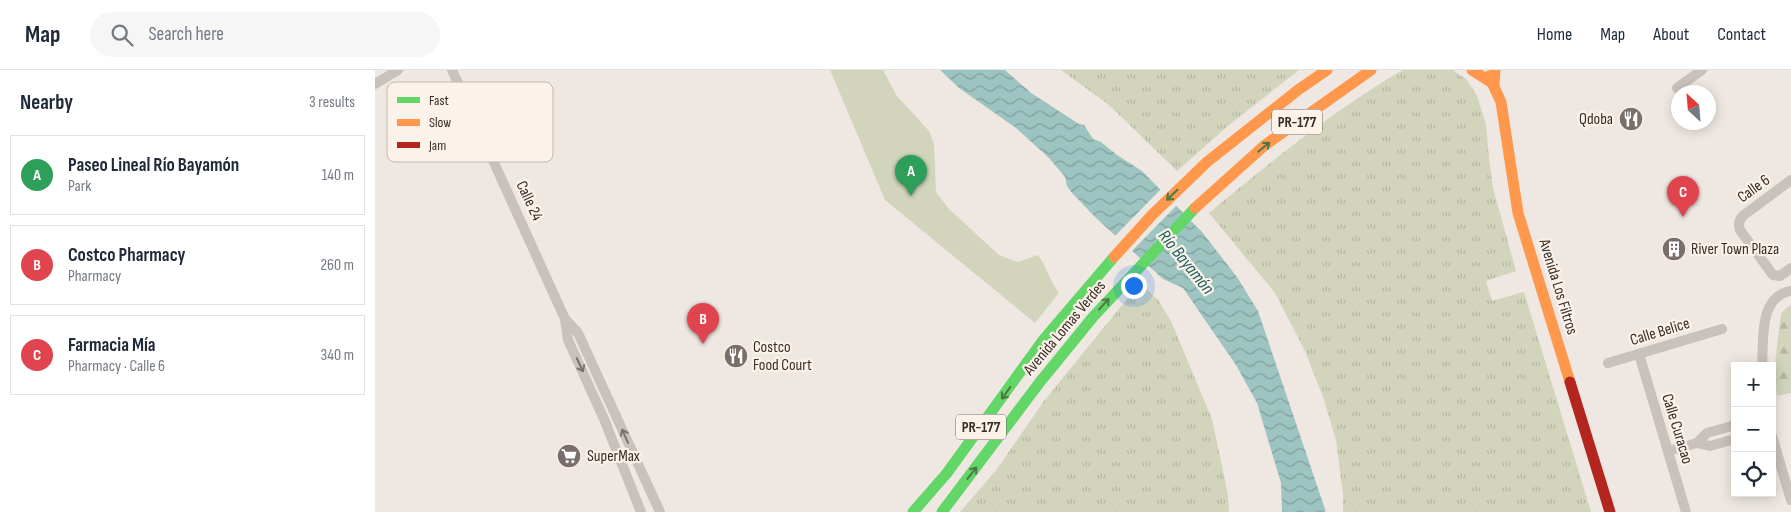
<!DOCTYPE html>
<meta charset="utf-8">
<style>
body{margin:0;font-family:"Sofia Sans Condensed",sans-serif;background:#f6f6f7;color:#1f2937}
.controls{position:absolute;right:15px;bottom:15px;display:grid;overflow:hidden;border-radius:0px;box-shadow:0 2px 12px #0003}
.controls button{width:45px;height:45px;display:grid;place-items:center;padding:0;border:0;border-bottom:1px solid #e0e1e3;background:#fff;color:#1f2937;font:25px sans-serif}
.compass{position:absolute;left:1296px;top:15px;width:45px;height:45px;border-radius:50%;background:#fff;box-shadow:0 2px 12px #0003;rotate:334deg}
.you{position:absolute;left:758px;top:215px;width:18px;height:18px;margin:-12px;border:4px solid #fff;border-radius:50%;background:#1a73e8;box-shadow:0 0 0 8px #1a73e833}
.badge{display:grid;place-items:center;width:32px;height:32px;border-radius:50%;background:#796e6a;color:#fff;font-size:16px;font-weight:700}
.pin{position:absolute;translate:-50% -41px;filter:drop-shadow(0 1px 2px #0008)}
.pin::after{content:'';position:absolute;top:26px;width:18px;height:15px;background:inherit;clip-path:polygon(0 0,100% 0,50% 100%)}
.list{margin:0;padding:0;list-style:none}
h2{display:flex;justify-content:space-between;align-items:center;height:65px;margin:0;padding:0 20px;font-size:21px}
h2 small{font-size:16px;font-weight:400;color:#747a83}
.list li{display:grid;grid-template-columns:32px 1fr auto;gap:15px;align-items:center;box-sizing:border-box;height:80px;margin:0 10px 10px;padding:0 10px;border:1px solid #e0e1e3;border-radius:0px}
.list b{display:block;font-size:19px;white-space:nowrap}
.list p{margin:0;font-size:16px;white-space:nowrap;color:#747a83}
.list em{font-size:16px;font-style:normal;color:#747a83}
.icon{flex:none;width:28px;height:28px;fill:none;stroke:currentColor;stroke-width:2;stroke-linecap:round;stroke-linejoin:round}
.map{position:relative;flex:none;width:1416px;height:442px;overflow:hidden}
header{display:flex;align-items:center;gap:30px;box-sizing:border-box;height:70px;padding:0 25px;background:#fff;border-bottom:1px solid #e0e1e3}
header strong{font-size:24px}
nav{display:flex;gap:28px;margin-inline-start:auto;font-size:18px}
.search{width:350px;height:45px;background:#f6f6f7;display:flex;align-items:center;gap:12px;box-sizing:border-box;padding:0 18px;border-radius:28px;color:#747a83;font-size:19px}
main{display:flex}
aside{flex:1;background:#fff}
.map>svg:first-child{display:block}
.grass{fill:url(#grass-tufts)}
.forest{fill:url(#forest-firs)}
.park{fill:#d2d5bc}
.water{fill:url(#water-waves)}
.pier{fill:#efe8e2}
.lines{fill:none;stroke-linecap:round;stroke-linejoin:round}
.street{stroke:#c9c1bb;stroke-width:10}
.fast{stroke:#63d668;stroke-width:11}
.slow{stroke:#ff974d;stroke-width:11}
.jam{stroke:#b3261e;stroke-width:11}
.oneway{stroke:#4c7945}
.oneway2{stroke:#7a706b}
.labels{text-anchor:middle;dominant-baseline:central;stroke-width:4.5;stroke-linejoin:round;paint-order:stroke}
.shield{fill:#fbf2ea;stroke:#746863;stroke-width:1}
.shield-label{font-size:15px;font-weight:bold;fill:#3a2d29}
.poi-label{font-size:16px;fill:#3a2d29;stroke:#fbf2ea;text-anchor:start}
.street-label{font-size:16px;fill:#3a2d29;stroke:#fbf2ea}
.water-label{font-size:18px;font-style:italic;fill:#1b5f5f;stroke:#fbf2ea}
.key{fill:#fbf2ea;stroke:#c1b7b0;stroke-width:1}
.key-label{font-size:14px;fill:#3a2d29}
</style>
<header>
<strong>Map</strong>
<div class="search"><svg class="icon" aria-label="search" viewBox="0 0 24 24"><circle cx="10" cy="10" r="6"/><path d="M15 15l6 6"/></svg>Search here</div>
<nav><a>Home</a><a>Map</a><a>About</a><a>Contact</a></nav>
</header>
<main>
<aside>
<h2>Nearby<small>3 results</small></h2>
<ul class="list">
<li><span class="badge" style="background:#2e9e5b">A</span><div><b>Paseo Lineal Río Bayamón</b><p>Park</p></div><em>140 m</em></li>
<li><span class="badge" style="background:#e0444e">B</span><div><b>Costco Pharmacy</b><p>Pharmacy</p></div><em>260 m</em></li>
<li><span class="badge" style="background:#e0444e">C</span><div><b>Farmacia Mía</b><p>Pharmacy · Calle 6</p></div><em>340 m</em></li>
</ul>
</aside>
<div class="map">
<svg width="1416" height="442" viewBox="0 0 1416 442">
<defs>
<pattern id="grass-tufts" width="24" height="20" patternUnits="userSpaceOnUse" patternTransform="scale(1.25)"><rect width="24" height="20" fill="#d2d5bc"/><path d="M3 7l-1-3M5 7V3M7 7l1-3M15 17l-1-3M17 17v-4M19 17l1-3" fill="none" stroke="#b5b7a2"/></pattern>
<pattern id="forest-firs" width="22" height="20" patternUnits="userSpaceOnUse" patternTransform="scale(1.25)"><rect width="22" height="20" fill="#d2d5bc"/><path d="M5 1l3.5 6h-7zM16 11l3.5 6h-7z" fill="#b5b7a2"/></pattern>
<pattern id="water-waves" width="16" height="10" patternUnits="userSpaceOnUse" patternTransform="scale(1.25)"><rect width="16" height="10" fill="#9dc4c0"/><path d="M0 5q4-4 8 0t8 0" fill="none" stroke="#81a09c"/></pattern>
</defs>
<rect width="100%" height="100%" fill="#efe8e2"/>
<g class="grass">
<path d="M686,0H924L853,56L802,101L734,35Z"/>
<path d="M1028,0H1078L1092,10L1102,26L1111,54L1114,88L1118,118L1141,201L1111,211L1117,231L1149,222L1216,442H968V425L961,370L949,330L930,281L900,223L834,143C896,92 958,40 1028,0Z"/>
<path d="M765,213L783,230L796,251L837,349L853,425L854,442H585L622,399L669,331Z"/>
</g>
<path class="forest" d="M1416,235V323L1402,326L1399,300L1406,244L1411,238Z"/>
<path class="park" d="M455,0H508L522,26L554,61L559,74L561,122L573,138L624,185L643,192L663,185C672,197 675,212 684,223L660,253L510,130Z"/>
<path class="water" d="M565,0H630L656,23L704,54L709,55L718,69L726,72L742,85L767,101L827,162L862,207L883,241L951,442H907L906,413L882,333L861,295L808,218L788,209L721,148L697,123L692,116L690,107L674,88L641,58L584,18Z"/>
<path class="pier" d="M787,118L803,134L755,183L739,167Z"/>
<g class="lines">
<g class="street">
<path d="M77,0L190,249L193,270L229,349L266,442"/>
<path d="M0,14L23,0"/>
<path d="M1302,18L1327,0"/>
<path d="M1416,110L1369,145C1364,149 1363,154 1365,160L1398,205L1405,206L1416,198"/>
<path d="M190,249L203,263L285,442"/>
<path d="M1264,284L1311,442"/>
<path d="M1233,293L1347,259"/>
<path d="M1387,296C1389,271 1383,226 1416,221"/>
<path d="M1397,366L1416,430"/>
<path d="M1322,373L1335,376L1360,369"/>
<path d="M1293,381L1322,373L1332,363L1360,355"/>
</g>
<g class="fast">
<path d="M538,442L572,403L669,269L739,187"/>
<path d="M567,442L665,312L718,247L820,138"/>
</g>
<g class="slow">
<path d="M1097,0L1119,14L1120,0"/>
<path d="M1114,6L1126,32L1143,143L1195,312"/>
<path d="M820,138L890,75L996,0"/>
<path d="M739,187L777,145L832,92L923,20L952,0"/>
</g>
<path class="jam" d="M1195,312L1235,442"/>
</g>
<defs><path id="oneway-shaft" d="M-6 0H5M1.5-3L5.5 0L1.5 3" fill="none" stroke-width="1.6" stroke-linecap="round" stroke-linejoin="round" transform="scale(1.25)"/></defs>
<g class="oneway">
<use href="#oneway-shaft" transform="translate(889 77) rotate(-39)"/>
<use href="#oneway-shaft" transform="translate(797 125) rotate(136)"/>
<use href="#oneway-shaft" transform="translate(729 234) rotate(-48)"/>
<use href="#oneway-shaft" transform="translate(631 323) rotate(126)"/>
<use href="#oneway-shaft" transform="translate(597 403) rotate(-52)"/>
</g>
<g class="oneway2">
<use href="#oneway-shaft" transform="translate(205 295) rotate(65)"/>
<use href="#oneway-shaft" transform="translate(250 366) rotate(-114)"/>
</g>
<defs>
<g id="restaurant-disc" transform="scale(1.25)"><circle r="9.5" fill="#796e6a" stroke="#fbf2ea"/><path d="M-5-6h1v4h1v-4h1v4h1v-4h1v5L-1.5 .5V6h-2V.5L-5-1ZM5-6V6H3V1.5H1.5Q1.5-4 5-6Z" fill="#fff"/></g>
<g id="building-disc" transform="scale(1.25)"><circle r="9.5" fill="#796e6a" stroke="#fbf2ea"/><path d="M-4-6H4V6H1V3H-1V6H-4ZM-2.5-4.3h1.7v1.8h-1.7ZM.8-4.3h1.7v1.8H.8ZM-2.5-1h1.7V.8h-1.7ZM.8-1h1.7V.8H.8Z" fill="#fff"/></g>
<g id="supermarket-disc" transform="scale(1.25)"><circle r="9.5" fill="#796e6a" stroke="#fbf2ea"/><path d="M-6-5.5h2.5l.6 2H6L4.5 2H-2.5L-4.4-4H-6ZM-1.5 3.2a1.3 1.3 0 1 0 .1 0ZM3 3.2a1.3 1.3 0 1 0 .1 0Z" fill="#fff"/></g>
</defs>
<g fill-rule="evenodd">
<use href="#restaurant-disc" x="1256" y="49"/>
<use href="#building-disc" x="1299" y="179"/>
<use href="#restaurant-disc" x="361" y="286"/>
<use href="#supermarket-disc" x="194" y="386"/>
</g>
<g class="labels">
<g class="shield">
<rect x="897" y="39.5" width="50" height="25" rx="4"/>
<rect x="581" y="344.5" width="50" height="25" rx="4"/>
</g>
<g class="shield-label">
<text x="922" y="52">PR-177</text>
<text x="606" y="357">PR-177</text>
</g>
<g class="poi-label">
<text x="1238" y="49" text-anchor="end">Qdoba</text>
<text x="1316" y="179">River Town Plaza</text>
<text x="378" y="277">Costco<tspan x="378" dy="18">Food Court</tspan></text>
<text x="212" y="386">SuperMax</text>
</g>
<g class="street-label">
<text transform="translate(1379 119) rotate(-36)">Calle 6</text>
<text transform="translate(154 131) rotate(65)">Calle 24</text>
<text transform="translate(1183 217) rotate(73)">Avenida Los Filtros</text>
<text transform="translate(690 258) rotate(-50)">Avenida Lomas Verdes</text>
<text transform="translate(1285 262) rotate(-17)">Calle Belice</text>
<text transform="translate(1302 359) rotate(73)">Calle Curacao</text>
</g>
<g class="water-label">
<text transform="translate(811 192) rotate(51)">Río Bayamón</text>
</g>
</g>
<rect x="12" y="12" width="166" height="80" rx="8" class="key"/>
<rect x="22" y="27" width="23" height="6" fill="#63d668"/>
<rect x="22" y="49" width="23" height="7" fill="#ff974d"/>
<rect x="22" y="72" width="23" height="6" fill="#b3261e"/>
<g class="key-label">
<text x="54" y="35">Fast</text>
<text x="54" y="57">Slow</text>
<text x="54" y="80">Jam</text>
</g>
</svg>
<div class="controls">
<button>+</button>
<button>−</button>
<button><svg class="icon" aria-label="locate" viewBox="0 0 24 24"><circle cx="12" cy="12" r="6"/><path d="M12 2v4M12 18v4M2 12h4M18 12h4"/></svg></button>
</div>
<svg class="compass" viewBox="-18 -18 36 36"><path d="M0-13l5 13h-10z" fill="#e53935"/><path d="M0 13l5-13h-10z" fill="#747a83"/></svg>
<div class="you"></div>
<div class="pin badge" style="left:536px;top:126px;background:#2e9e5b">A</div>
<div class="pin badge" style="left:328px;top:274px;background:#e0444e">B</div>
<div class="pin badge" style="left:1308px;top:147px;background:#e0444e">C</div>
</div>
</main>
